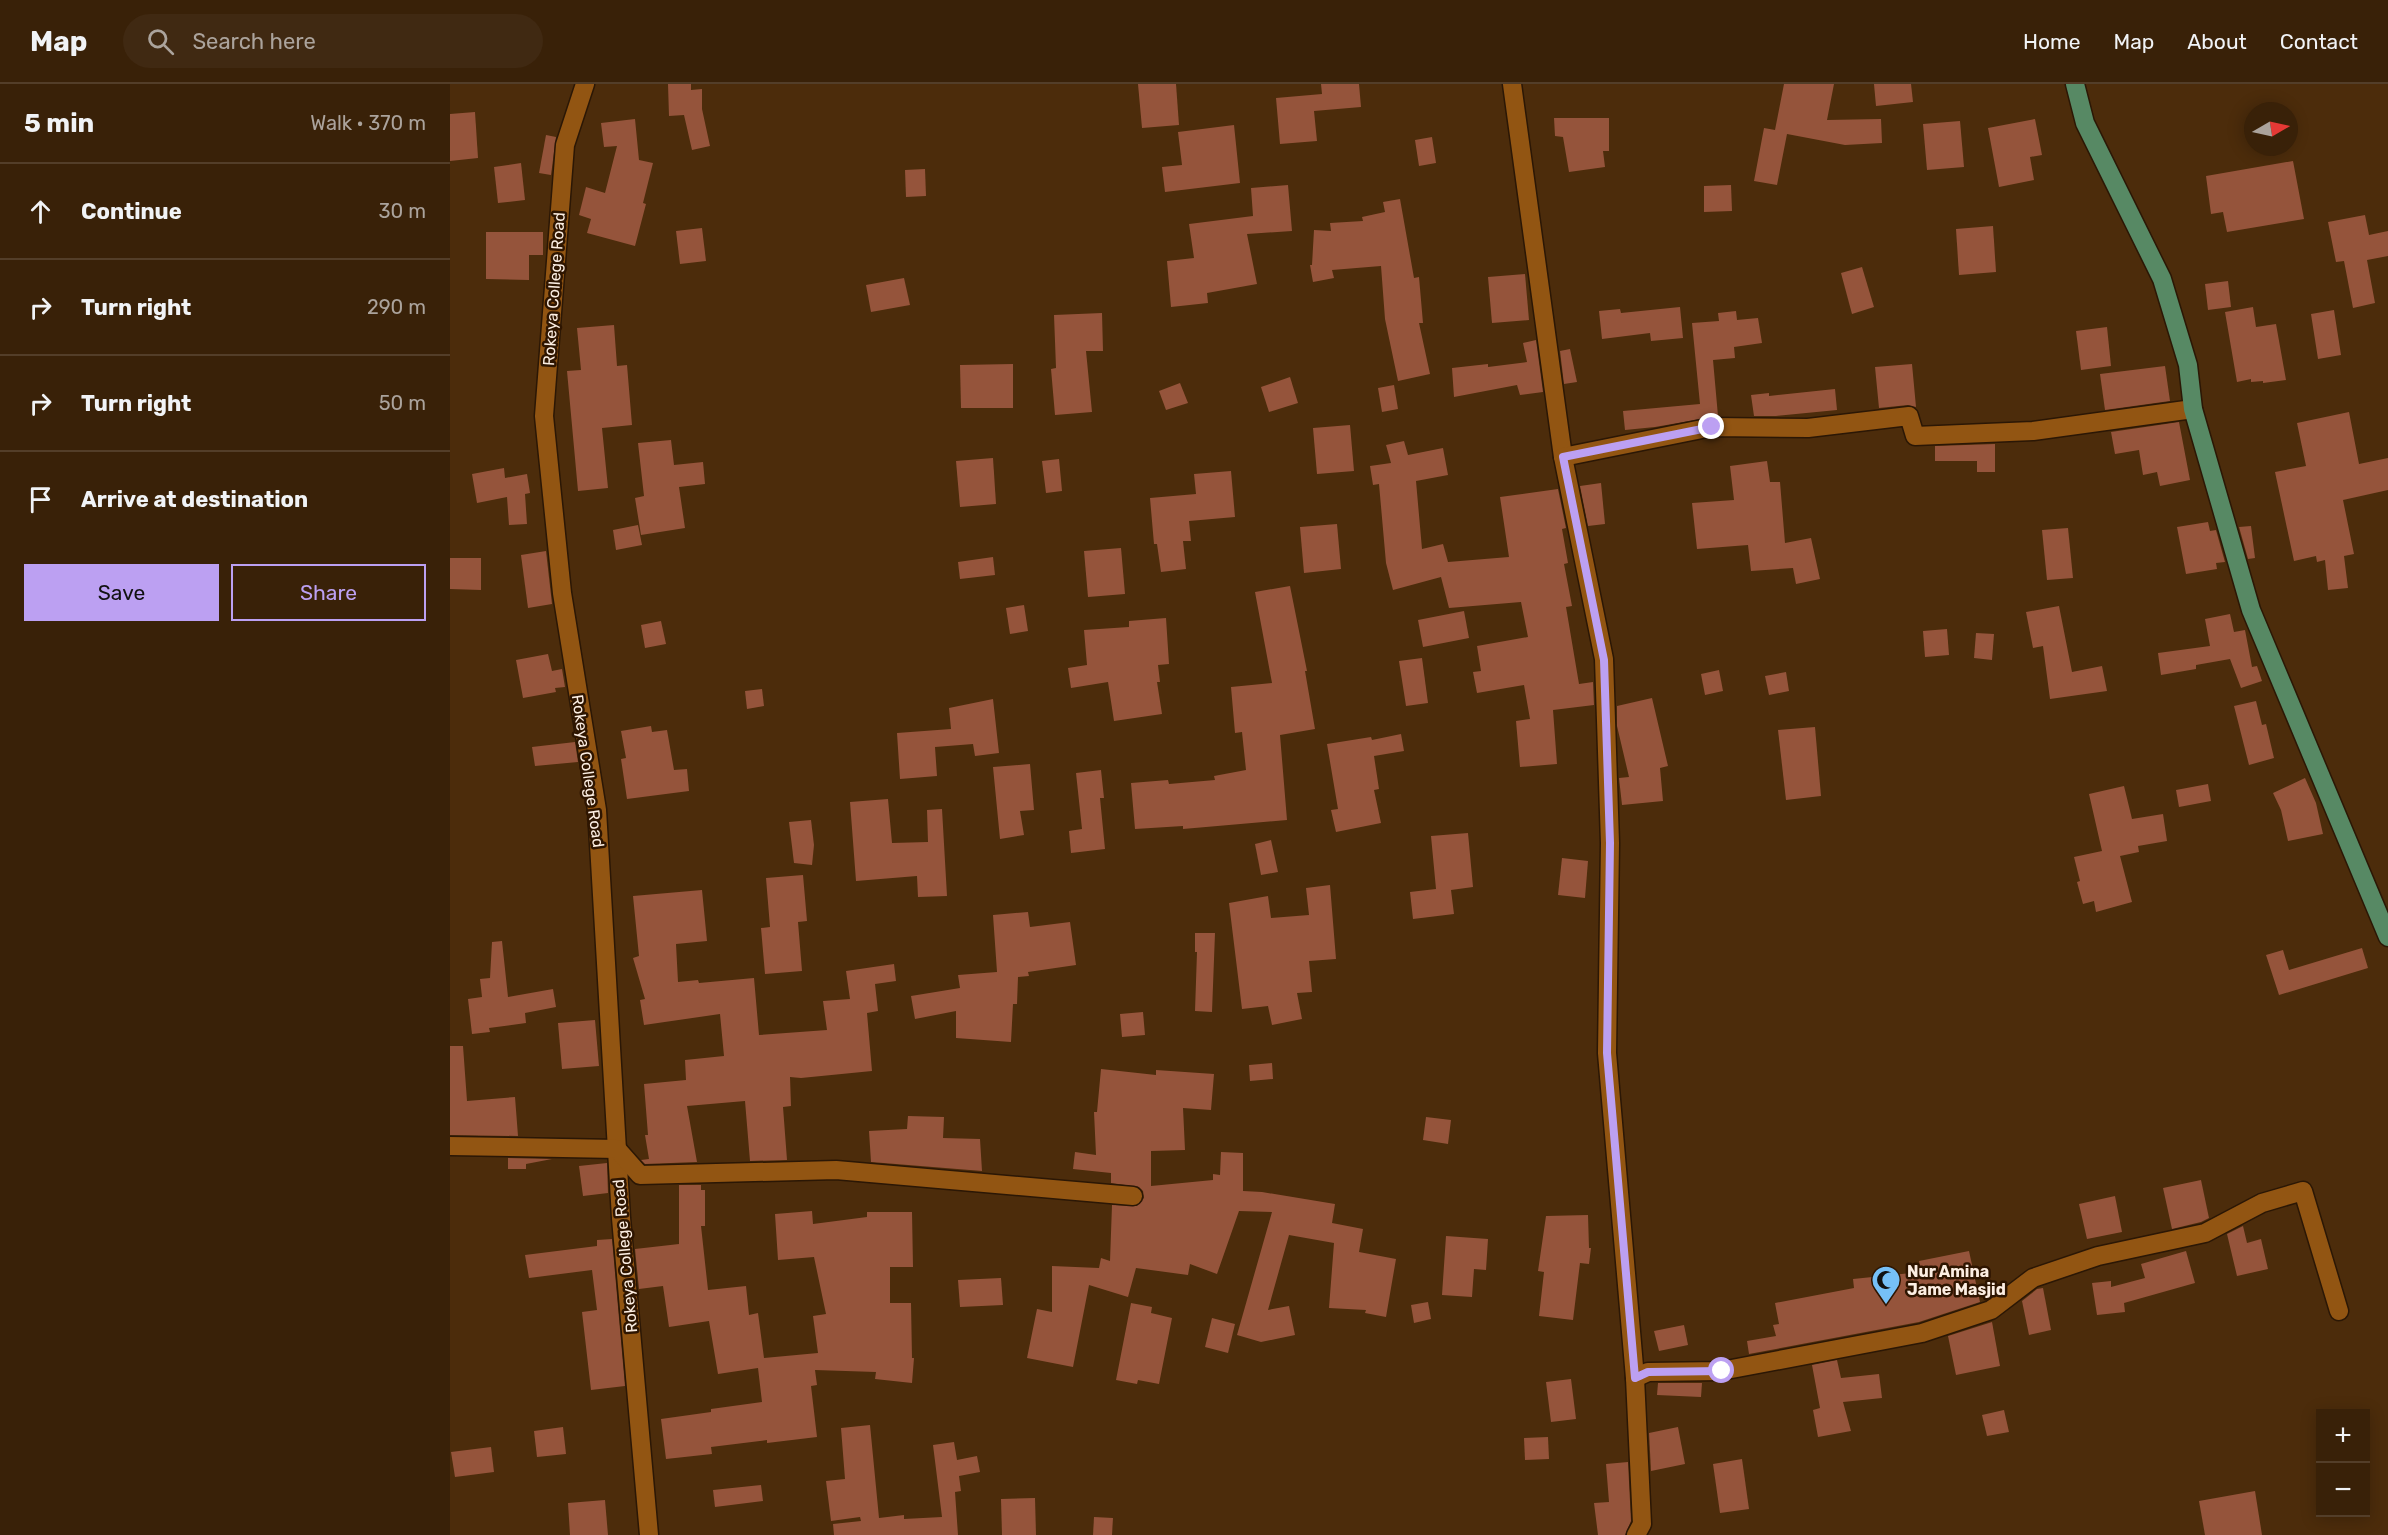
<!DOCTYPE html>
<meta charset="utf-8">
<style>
body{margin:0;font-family:Rubik,sans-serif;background:#402912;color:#f1f3f6}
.controls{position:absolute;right:18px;bottom:18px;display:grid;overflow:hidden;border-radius:0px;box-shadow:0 3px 15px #0003}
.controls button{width:54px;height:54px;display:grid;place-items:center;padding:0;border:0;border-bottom:2px solid #533e29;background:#392108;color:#f1f3f6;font:30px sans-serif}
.compass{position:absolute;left:1794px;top:18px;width:54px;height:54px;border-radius:50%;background:#392108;box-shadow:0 3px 15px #0003;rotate:81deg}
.stop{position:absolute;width:18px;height:18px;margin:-14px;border:4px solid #bca0f2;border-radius:50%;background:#fff}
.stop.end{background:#bca0f2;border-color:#fff;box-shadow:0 2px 6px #0008}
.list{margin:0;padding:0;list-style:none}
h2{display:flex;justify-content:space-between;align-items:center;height:78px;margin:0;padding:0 24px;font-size:26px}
h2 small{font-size:20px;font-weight:400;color:#aba39c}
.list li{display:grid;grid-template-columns:39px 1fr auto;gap:18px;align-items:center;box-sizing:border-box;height:96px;padding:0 24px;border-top:2px solid #533e29}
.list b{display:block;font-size:22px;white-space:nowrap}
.list em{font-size:20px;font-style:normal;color:#aba39c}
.actions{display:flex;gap:12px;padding:18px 24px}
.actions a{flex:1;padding:14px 0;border:2px solid #bca0f2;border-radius:0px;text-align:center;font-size:21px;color:#bca0f2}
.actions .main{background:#bca0f2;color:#111}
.icon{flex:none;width:33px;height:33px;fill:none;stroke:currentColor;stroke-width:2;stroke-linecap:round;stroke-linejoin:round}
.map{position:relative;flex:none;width:1938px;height:1451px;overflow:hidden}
header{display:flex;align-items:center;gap:36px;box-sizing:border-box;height:84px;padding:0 30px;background:#392108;border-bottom:2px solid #533e29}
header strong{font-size:28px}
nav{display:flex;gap:33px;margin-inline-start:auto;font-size:21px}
.search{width:420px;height:54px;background:#402912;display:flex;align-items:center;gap:15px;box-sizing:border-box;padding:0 21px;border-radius:33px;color:#aba39c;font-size:22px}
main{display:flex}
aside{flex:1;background:#392108}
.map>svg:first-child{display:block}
.building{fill:#95543b}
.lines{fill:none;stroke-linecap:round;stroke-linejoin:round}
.minor-casing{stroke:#2b1705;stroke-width:21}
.major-casing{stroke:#2b1705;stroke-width:21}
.minor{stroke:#925512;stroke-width:18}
.major{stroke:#578964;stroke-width:18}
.route{stroke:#bca0f2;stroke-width:8}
.labels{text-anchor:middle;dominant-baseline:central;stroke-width:5;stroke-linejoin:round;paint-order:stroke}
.street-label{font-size:16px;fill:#fceee2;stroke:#2e1500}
.poi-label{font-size:16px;font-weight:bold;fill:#fceee2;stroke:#2e1500;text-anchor:start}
</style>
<header>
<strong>Map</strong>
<div class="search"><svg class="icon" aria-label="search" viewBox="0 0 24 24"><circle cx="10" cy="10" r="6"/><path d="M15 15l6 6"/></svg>Search here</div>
<nav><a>Home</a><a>Map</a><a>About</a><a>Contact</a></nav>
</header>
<main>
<aside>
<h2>5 min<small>Walk · 370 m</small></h2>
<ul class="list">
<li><svg class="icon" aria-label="ahead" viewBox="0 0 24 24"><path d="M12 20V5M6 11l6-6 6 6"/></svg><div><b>Continue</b></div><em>30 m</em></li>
<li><svg class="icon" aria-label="right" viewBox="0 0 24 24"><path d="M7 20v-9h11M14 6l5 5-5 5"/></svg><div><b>Turn right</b></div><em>290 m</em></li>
<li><svg class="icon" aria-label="right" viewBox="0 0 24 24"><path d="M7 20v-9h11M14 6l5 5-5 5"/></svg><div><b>Turn right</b></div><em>50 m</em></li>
<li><svg class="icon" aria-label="arrive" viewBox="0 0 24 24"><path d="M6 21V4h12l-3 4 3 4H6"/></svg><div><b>Arrive at destination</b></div></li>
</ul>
<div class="actions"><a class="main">Save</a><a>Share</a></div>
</aside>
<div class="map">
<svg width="1938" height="1451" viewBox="0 0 1938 1451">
<rect width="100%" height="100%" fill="#4c2c0b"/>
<g class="building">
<path d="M218,0H241V6L252,5V25L260,62L242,66L234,31L219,32Z"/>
<path d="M688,0H726L729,41L692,44Z"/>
<path d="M871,0H909L911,23L864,27L867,57L830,60L826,14L872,10Z"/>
<path d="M1334,0H1384L1377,36L1431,35L1432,59L1395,61L1337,50L1327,101L1304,97L1314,44L1325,46Z"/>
<path d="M1424,0H1461L1463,18L1426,22Z"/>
<path d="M25,28L28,74L0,77V30Z"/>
<path d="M1104,34H1159V67H1153L1155,83L1119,88L1113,53L1105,52Z"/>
<path d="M185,35L189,76L203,79L193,119L196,120L185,162L137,149L141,135L129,131L136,103L155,109L167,62L154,63L151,39Z"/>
<path d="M1585,35L1592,71L1580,73L1584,96L1549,103L1538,44Z"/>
<path d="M1510,37L1514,83L1477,86L1473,40Z"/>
<path d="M784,41L790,99L715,108L712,83L732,81L728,48Z"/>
<path d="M96,51L106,53L101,91L89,89Z"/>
<path d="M982,53L986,79L969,82L965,56Z"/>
<path d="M1843,77L1854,135L1777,148L1773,128L1761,130L1756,92Z"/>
<path d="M71,79L75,116L48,119L44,83Z"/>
<path d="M475,85L476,112L456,113L455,86Z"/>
<path d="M838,101L842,147L797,150L807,200L757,209L758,219L721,223L717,177L744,174L739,140L803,132L801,104Z"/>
<path d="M1281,101L1282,127L1254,128V102Z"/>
<path d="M950,115L964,194L969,193L973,239H969L980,290L948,297L935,235L931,182L882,186L884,194L863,198L860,181H862L864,146L881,147L880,139L913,137L912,133L935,128L933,118Z"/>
<path d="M1915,131L1919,151L1938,147V172L1917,176L1925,219L1903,224L1894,177L1886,178L1878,138Z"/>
<path d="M1543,142L1546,188L1509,191L1506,145Z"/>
<path d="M252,144L256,177L230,180L226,147Z"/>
<path d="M36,148H93V171H79V196L36,195Z"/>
<path d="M1412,183L1424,223L1402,230L1391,189Z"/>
<path d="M1075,190L1079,236L1042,239L1038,193Z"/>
<path d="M454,194L460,221L421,228L416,201Z"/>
<path d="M1778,197L1781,223L1758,226L1755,200Z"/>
<path d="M1230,223L1233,254L1201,257L1200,249L1152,255L1149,227L1170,225L1171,229Z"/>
<path d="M1803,223L1806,243L1826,240L1836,296L1813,299V297L1801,298V295L1787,298L1775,228Z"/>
<path d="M1884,226L1891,271L1868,275L1861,230Z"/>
<path d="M1286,227L1287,236L1308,234L1312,259L1284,263L1285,274L1263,276L1268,332L1205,343L1175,346L1173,327L1250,320L1242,239L1269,237L1268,229Z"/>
<path d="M652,229L653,267H636L642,328L605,331L601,285L606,284L604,231Z"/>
<path d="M164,241L167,282L177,281L182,341L152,344L158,404L128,407L117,287L131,286L127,244Z"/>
<path d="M1657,243L1661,282L1631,286L1626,247Z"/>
<path d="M1086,256L1093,308L1070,311L1067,301L1004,313L1002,284L1038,280V283L1077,278L1073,259Z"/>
<path d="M1120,265L1127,298L1114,300L1110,267Z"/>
<path d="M563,280V324H511L510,281Z"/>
<path d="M1462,280L1466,323L1458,321L1429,324L1425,283Z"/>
<path d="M1715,282L1720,317L1655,326L1650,290Z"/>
<path d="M840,293L848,319L819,328L811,303Z"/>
<path d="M730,299L738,319L716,326L709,307Z"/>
<path d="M944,301L948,325L932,328L928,304Z"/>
<path d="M1385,305L1387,326L1326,332H1304L1301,311L1319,309V312Z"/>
<path d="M1899,328L1909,380L1938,374V406L1893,416L1904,470L1894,472L1898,504L1878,506L1875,476L1867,478L1866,472L1844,477L1825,388L1856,382L1847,339Z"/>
<path d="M1729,338L1740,396L1710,402L1707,388L1693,391L1689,366L1665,370L1661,348Z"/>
<path d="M900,341L904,387L867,390L863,344Z"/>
<path d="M221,356L224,381L253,378L255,400L229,403L235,444L191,451L185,414L194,412L188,359Z"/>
<path d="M954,357L958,371L993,364L998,391L966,397L972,465L993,460L998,478L1059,473L1050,413L1108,405L1116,444L1112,445L1118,479L1114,480L1122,522L1116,523L1129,600L1143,598L1144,621L1103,626L1107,680L1070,683L1066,637L1080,635L1074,601L1027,609L1023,588L1031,587L1027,562L1078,553L1071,518L999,524L991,493L943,506L936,479L929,400L923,401L920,382L941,379L936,361Z"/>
<path d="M1545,360V388H1527V377H1485V362Z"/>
<path d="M543,374L546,420L510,423L506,377Z"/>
<path d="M609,375L612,407L596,409L592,377Z"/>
<path d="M1317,377L1320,398H1330L1335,459L1361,454L1370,495L1346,500L1343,484L1301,487L1298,461L1247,465L1242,419L1284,416L1280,382Z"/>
<path d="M54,384L55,394L77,390L80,409L75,410L77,440L59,441L57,413L27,419L22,390Z"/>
<path d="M781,387L785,433L739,437L741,457H733L736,485L711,488L707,460H704L700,414L746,410L744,390Z"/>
<path d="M1151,399L1155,440L1138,442L1130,402Z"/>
<path d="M1758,438L1760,447L1766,446L1775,478L1766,479L1767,485L1736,490L1727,443Z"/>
<path d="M887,440L891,485L854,489L850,443Z"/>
<path d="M188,441L192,461L166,466L163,446Z"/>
<path d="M1801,442L1805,474L1798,475L1789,443Z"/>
<path d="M1618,444L1623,494L1597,496L1592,446Z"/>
<path d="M671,464L675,510L638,513L634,467Z"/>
<path d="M96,467L102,520L78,524L71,471Z"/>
<path d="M543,473L545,491L510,495L508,478Z"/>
<path d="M0,474H31V506L0,505Z"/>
<path d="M840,502L857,587H855L865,645L830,651L837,736L733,745V742L685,745L681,699L718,696L719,700L765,696L764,692L796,686L792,648L785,649L781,603L822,599L805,508Z"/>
<path d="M574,521L578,547L560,550L556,524Z"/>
<path d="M1609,522L1622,588L1652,582L1657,607L1600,615L1593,562L1583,564L1576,528Z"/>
<path d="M1014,527L1019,554L973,563L968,536Z"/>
<path d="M1780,530L1784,548L1795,546L1802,583L1807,582L1812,597L1791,604L1780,575L1746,581V585L1711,591L1708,569L1760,562L1755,535Z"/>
<path d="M716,534L719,580L708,581L710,598H707L712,630L664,637L658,598L621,604L618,584L637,581L634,546L679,543V537Z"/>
<path d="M211,537L216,560L195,564L191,541Z"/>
<path d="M1497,545L1499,571L1475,573L1473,547Z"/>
<path d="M1526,549L1544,550L1542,576L1524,574Z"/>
<path d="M98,570L102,587L112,585L115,603L105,604L106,608L73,614L66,576Z"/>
<path d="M972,574L978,619L956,622L949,577Z"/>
<path d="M1269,586L1273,607L1255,611L1251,590Z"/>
<path d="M1336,588L1339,607L1319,611L1315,592Z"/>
<path d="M312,605L314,622L297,625L295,607Z"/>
<path d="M1202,614L1218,682L1210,684L1213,717L1172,721L1169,694L1179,693L1167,642V622Z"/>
<path d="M543,615L549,669L525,672L523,660L485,663L487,692L450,695L447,649L501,645L499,624Z"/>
<path d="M1806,617L1812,641L1816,640L1824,674L1799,681L1784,622Z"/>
<path d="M201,642L202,648L217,646L224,686L237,685L239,707L177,715L171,675L176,674L171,647Z"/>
<path d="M1365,643L1371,712L1336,716L1328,646Z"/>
<path d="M951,650L954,667L924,672L929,705L924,706L931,739L886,748L881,726L888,725L877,660L921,653L922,656Z"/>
<path d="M125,658L128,678L85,682L82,663Z"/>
<path d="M580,680L584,726L570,727L574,751L550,755L543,683Z"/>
<path d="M651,686L654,714H650L655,765L621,769L619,747L632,745L626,689Z"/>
<path d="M1855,694L1866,719L1873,750L1838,757L1831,726L1823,709Z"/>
<path d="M1758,700L1761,717L1729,723L1726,706Z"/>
<path d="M1674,702L1682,735L1713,730L1717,757L1688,762L1689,768L1670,772L1682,818L1646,828L1644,817L1633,820L1627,798L1630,797L1624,773L1652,767L1639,710Z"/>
<path d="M438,715L442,759L478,758L477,726L492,725L497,812L468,813L467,792L406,797L400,718Z"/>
<path d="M361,736L364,761L362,781L344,779L339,738Z"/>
<path d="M1018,749L1023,803L1001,806L1004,830L963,835L960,808L986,805L981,752Z"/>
<path d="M821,756L828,788L811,791L805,760Z"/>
<path d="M1112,774L1138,777L1135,814L1108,811Z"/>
<path d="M353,791L357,837L348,838L352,887L315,890L311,844L320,843L316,794Z"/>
<path d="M880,801L886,875L859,877L862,908L847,909L852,935L822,941L818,922L792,925L779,819L818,812L821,834L859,831L856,804Z"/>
<path d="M252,806L257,857L226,860L228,898L248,896L249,899L304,894L309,951L377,946L373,917L400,915L396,887L444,880L446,897L425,900L428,927L417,929L422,987L351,994L340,993L341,1022L333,1023L337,1076L300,1077L295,1017L237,1022L247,1078L195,1080L191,1076L199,1075L195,1051H198L194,1000L236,996L235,976L274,972L270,930L194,941L190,916L195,915L183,874L189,872L183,812Z"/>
<path d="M578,828L580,843L620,838L626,881L578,888L579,892L568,893L567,920H563L561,958L506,954V927L465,935L461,912L510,904L508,891L547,888L543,831Z"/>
<path d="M745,849H765L762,928L745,927L747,868H745Z"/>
<path d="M52,857L58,913L103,905L106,923L75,929L76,939L39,944L40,948L22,950L18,915L32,913L30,895L40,894L42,858Z"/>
<path d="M1912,864L1918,884L1829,911L1816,871L1833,866L1839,886Z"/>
<path d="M693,928L695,951L672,953L670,930Z"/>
<path d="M145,936L149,982L112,985L108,939Z"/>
<path d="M0,962H13L17,1017L65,1013L68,1052L0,1051Z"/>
<path d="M822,979L823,995L800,997L799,981Z"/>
<path d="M651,985L706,991V986L764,990L761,1026L733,1024L735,1066L701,1067V1102L763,1096V1090L770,1091L771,1068L793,1069V1107L812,1108L885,1120L882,1139L913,1145L909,1168L946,1175L936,1233L915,1229L916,1226L879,1224L884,1159L839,1151L818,1226L839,1222L845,1251L811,1258L787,1251L822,1128L789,1127L767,1190L740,1180L738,1191L686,1184L678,1213L639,1201L623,1283L577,1274L587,1225L602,1228V1182L649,1184L651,1174L660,1177L662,1121L687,1122L694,1114L693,1107L689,1103L661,1099V1089L623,1085L625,1068L646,1071L644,1028H647Z"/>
<path d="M458,1032L494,1033L493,1054L530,1055L532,1087L421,1078L419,1047L457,1045Z"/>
<path d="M976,1033L1001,1036L998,1060L973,1056Z"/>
<path d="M58,1074L102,1075L76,1080V1085H58Z"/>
<path d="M157,1079L158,1109L133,1112L129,1082Z"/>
<path d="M1751,1096L1759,1134L1751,1138L1722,1145L1713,1104Z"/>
<path d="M229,1101H251V1106H255V1142H251L258,1206L296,1202L299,1231L308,1229L314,1274L368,1269L363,1232L376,1230L364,1173L328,1176L325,1130L362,1127L363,1140L417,1133V1128H462L463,1183H440V1219H461L462,1274H464L462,1299L425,1295L426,1288L365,1286L367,1301L361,1302L367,1353L317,1359V1356L261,1363L262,1370L216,1375L211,1335L261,1328V1325L312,1318L308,1284L268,1290L259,1237L219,1243L213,1202L189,1205L185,1165L229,1160Z"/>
<path d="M1665,1112L1672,1148L1637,1155L1629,1120Z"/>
<path d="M1138,1131L1139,1164H1141L1139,1180L1130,1179L1123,1236L1089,1232L1094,1188L1088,1187L1096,1132Z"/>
<path d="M1793,1142L1797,1159L1811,1155L1818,1185L1787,1192L1777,1150Z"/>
<path d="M996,1152L1038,1155L1036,1186L1024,1185L1022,1213L992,1211Z"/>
<path d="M162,1155L175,1302L141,1306L132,1228L147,1226L142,1186L79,1194L75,1171L147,1162V1156Z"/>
<path d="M1519,1167L1530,1218L1469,1238L1299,1270L1297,1257L1326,1252L1323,1241L1329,1240L1325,1219L1404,1204L1403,1195L1471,1188L1469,1177Z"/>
<path d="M1736,1167L1745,1199L1674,1219L1675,1228L1647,1231L1642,1199L1661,1197V1203L1695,1194L1691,1180Z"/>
<path d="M551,1194L553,1221L510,1223L508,1196Z"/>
<path d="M1593,1204L1601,1246L1579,1251L1572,1217L1587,1205Z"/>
<path d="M978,1218L981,1235L964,1239L961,1221Z"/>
<path d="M681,1219L702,1223L701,1229L722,1234L709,1300L688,1296L687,1300L666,1296Z"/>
<path d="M762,1234L785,1240L778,1269L755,1263Z"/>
<path d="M1542,1238L1550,1282L1506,1291L1498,1252Z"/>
<path d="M1234,1241L1238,1261L1209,1267L1204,1247Z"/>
<path d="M1387,1276L1391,1294L1429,1290L1432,1314L1393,1318L1401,1347L1368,1353L1363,1326L1370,1324L1362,1281Z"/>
<path d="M1121,1295L1126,1335L1101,1338L1096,1298Z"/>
<path d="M1208,1299H1252L1251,1313L1207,1311Z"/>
<path d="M1554,1326L1559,1348L1537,1352L1532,1331Z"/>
<path d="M420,1341L429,1434L454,1431V1435L492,1433L483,1361L504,1358L507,1376L527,1372L530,1388L509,1392L511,1407L505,1408L508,1451H384L383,1440L411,1437L410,1433L381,1437L376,1397L395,1395L391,1344Z"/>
<path d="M113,1343L116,1370L87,1373L84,1347Z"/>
<path d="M1228,1343L1235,1380L1201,1387L1199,1349Z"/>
<path d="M1098,1353L1099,1375L1075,1376L1074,1354Z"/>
<path d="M41,1363L44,1388L5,1393L1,1368Z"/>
<path d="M1292,1375L1299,1425L1270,1429L1263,1380Z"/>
<path d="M1178,1378L1181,1437L1175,1451H1148L1144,1419L1159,1418L1156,1380Z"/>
<path d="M311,1401L313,1417L265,1423L263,1406Z"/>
<path d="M1805,1407L1812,1451H1755L1749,1417Z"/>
<path d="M585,1414L586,1451H552L551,1415Z"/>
<path d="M155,1416L158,1451H120L118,1419Z"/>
<path d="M644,1433L663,1434L662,1451H643Z"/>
</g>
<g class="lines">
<g class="minor-casing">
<g id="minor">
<path d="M135,0L115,61L94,332L112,509L147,726L171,1134L199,1451"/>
<path d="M1062,0L1113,373L1154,575L1160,759L1157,969L1185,1294L1192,1440L1186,1451"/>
<path d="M1113,373L1262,343L1358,344L1459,332L1465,352L1583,347L1743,325"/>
<path d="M0,1062L167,1065L190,1091L386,1086L683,1112"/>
<path d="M1185,1294L1198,1288L1271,1287L1472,1249L1541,1226L1583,1194L1648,1172L1755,1149L1812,1119L1853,1107L1889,1227"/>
</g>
</g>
<g class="major-casing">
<path id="major" d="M1625,0L1635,39L1712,195L1738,281L1743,325L1801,526L1938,853"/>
</g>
<use href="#minor" class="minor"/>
<use href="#major" class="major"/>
</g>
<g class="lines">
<path class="route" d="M1262,343L1113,373L1154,576L1160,759L1157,969L1185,1294L1198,1288L1272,1287"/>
</g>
<defs>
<g id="mosque-pin" transform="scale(1.5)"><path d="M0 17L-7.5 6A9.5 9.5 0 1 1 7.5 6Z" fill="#76c0f7" stroke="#2e1500"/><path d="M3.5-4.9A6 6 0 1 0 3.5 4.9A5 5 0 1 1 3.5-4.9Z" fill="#111"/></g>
</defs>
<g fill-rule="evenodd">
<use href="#mosque-pin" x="1436" y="1196"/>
</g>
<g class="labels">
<g class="street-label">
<text transform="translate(104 205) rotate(-86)">Rokeya College Road</text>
<text transform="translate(138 687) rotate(82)">Rokeya College Road</text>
<text transform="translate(175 1172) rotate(-95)">Rokeya College Road</text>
</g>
<g class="poi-label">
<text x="1457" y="1187">Nur Amina<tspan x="1457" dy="18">Jame Masjid</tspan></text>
</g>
</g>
</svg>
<div class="controls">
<button>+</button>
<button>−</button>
</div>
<svg class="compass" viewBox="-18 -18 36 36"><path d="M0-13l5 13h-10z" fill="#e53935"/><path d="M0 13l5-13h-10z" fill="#aba39c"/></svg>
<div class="stop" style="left:1272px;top:1287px"></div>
<div class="stop end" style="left:1262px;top:343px"></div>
</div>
</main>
